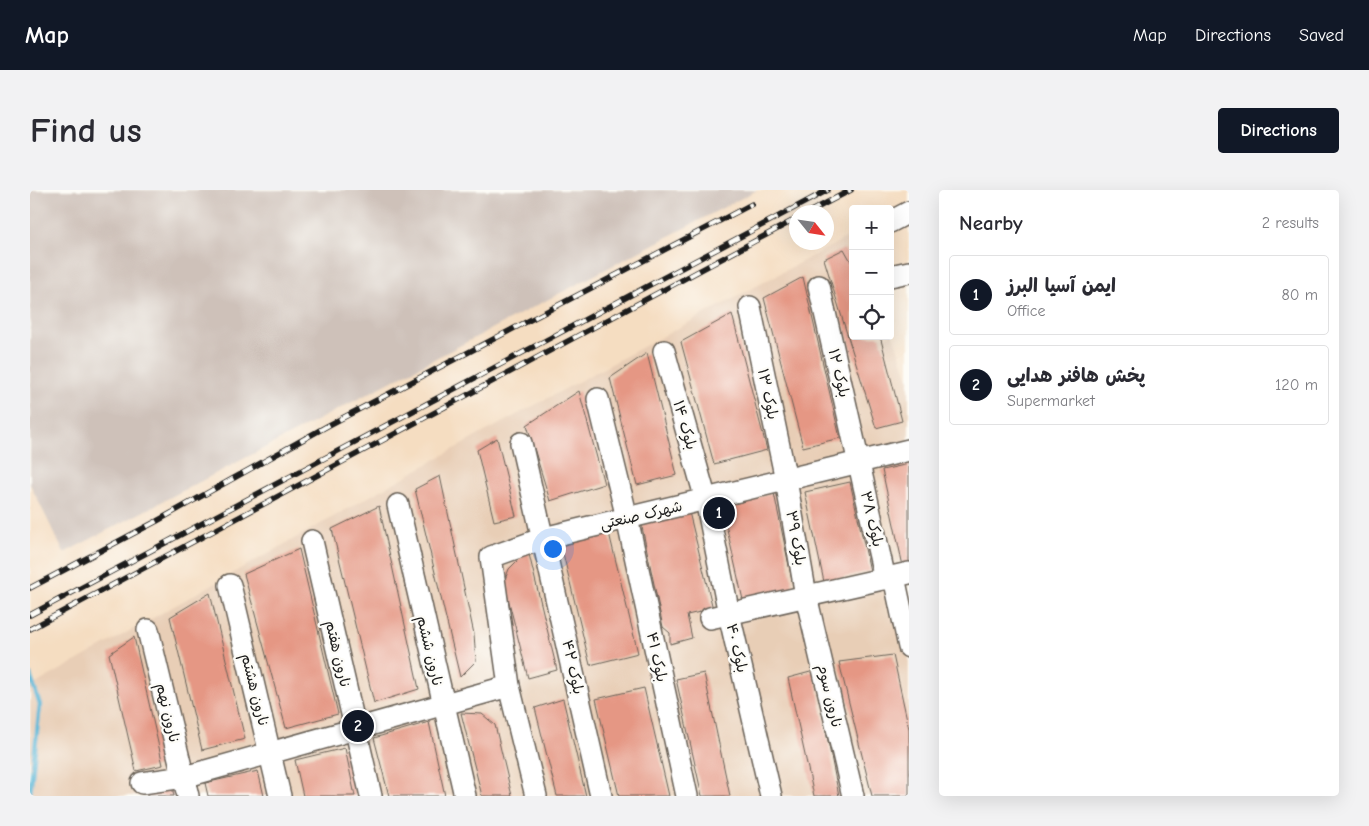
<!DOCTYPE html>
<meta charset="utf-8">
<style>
body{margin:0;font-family:"Comic Neue","Playpen Sans Arabic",sans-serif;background:#f2f2f3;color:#2b2b33}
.controls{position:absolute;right:15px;top:15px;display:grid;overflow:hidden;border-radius:5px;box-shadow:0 5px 20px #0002}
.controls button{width:45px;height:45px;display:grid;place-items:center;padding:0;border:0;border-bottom:1px solid #e1e1e2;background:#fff;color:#2b2b33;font:25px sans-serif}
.compass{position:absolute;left:759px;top:15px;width:45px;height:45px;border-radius:50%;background:#fff;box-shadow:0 5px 20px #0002;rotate:120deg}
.you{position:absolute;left:522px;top:358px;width:18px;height:18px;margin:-12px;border:4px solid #fff;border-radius:50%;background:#1a73e8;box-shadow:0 0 0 8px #1a73e833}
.badge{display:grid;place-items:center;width:32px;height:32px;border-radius:50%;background:#111827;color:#fff;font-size:16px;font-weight:700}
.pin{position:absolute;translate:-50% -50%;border:2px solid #fff;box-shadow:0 1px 5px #0006}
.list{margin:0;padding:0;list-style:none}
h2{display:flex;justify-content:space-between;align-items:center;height:65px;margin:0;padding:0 20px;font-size:21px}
h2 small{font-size:16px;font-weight:400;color:#7c7c81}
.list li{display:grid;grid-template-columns:32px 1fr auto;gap:15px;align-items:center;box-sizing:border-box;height:80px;margin:0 10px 10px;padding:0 10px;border:1px solid #e1e1e2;border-radius:5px}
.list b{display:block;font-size:19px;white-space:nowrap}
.list p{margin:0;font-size:16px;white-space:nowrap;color:#7c7c81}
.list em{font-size:16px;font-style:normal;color:#7c7c81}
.icon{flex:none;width:28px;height:28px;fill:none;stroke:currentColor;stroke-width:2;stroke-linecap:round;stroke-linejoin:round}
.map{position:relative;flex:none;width:879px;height:606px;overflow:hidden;border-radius:5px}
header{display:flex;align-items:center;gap:30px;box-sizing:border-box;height:70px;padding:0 25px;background:#111827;color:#fff}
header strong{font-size:24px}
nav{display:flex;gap:28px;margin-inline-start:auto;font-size:18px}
.intro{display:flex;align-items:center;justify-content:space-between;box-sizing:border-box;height:120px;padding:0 30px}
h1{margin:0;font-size:35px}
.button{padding:12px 22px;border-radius:5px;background:#111827;color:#fff;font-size:18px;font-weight:700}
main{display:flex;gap:30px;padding:0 30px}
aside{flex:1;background:#fff;border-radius:5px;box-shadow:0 5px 20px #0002}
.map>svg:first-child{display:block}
.built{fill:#e8ceb6}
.industrial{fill:#cec1b9}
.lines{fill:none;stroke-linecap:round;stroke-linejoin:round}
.stream{stroke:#57b4d5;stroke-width:4.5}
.building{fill:#e59784}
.minor-casing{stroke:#686056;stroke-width:24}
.minor{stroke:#fff;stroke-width:21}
.rail-casing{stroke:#1c1c1c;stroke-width:5.5}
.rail{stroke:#fdfcf7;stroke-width:4;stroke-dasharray:11;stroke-linecap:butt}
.labels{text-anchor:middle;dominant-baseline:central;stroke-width:4.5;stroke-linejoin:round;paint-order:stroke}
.street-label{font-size:15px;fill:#1c1c1c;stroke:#fdfcf7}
</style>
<header>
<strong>Map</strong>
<nav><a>Map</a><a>Directions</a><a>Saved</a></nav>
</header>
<div class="intro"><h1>Find us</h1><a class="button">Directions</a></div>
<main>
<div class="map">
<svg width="879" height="606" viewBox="0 0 879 606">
<rect width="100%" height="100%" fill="#fdfcf7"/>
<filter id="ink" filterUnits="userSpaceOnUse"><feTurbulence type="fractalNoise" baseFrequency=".02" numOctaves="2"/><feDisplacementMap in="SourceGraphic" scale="10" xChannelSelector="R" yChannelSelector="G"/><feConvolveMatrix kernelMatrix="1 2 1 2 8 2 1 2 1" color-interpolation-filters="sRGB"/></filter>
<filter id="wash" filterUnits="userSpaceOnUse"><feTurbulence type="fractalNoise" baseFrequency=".0096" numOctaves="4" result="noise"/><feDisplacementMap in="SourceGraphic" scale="20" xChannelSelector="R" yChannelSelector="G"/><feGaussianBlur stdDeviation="1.12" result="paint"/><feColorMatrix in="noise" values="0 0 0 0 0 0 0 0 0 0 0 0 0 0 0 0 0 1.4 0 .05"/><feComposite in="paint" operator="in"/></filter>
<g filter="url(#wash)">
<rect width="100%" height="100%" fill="#f5ddc1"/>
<path class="built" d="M816,48L823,62V146H860V137L879,189V606H0V497L451,244Z"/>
<path class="industrial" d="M0,0H727L34,363L0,294Z"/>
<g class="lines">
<path class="stream" d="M0,485L10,515L0,603"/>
</g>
<g id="blocks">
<g class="building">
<path d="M814,59L823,75V146H850L872,231L846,238L794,69Z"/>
<path d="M773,87L810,248L773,257L734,108Z"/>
<path d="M702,124L737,260L684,274L651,152Z"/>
<path d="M617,163L647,285L607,295L580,188Z"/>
<path d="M549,201L574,294L520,311L497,235Z"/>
<path d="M467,248L486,326L464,331L447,260Z"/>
<path d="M879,274V375L873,376L852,280Z"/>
<path d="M410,286L444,444L446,471L430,487L385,299Z"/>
<path d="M820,292L840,381L794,392L775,302Z"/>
<path d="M744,303L764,400L713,410L692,317Z"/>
<path d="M349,316L389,499L344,513L302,339Z"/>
<path d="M659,322L683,419L657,425L662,448L640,454V443L633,437L612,337L616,331Z"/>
<path d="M579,343L608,463L560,475L531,355Z"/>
<path d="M269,359L308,524L256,538L214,384Z"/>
<path d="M498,360L527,480L498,488L474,392L479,379Z"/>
<path d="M180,403L215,549L172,560L140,427Z"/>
<path d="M104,447L133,575L106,581L79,464Z"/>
<path d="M863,465L879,539V606H842L809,472Z"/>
<path d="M784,481L809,606H784L758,488Z"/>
<path d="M674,483L700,606H672L646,489Z"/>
<path d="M614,498L639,606H589L566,509Z"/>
<path d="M533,509L556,606H527L505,518Z"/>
<path d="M431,523L452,524L465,535L482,606H452Z"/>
<path d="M399,532L415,606H359L344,548Z"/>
<path d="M315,558L325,606H273L265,570Z"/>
<path d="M228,581L234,606H178L175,593Z"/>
<path d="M142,596L144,606H117L116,601Z"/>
</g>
</g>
</g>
<g filter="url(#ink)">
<use href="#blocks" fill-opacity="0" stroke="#686056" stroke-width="1"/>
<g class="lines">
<g class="minor-casing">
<g id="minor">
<path d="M860,32L879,22"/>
<path d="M860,86L879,82"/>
<path d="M789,96L855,389"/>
<path d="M720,117L756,290L776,406L823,606"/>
<path d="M634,161L676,310L699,424L741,606"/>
<path d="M568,209L597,328L657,606"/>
<path d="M491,253L571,606"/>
<path d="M368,315L435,606"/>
<path d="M282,351L341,606"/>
<path d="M864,387L879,457"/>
<path d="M200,395L250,606"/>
<path d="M680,428L879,383"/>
<path d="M118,440L158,606"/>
<path d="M112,593L154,587L479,496"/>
<path d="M506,606L479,496L461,367L514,348L879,260"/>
</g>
</g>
<use href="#minor" class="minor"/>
<g class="rail-casing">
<g id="rail">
<path d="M779,22L821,0"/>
<path d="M0,398L127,331L299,235L722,14"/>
<path d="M0,425L798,0"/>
<path d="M0,439L766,29"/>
</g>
</g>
<use href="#rail" class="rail"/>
</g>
</g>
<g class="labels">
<g class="street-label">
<text transform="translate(809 183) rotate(77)">بلوک ۱۲</text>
<text transform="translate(738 204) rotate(78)">بلوک ۱۳</text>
<text transform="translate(655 235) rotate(74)">بلوک ۱۴</text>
<text transform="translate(611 325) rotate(-13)">شهرک صنعتی</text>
<text transform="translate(842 329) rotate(77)">بلوک ۳۸</text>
<text transform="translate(766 348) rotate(80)">بلوک ۳۹</text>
<text transform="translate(707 458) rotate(77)">بلوک ۴۰</text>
<text transform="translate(400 461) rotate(77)">نارون ششم</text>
<text transform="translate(308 464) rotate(77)">نارون هفتم</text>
<text transform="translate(627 467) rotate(78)">بلوک ۴۱</text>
<text transform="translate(543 477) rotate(78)">بلوک ۴۲</text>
<text transform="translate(225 500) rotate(76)">نارون هشتم</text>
<text transform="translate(800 506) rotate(77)">نارون سوم</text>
<text transform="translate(138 523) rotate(77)">نارون نهم</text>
</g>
</g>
</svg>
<div class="controls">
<button>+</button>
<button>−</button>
<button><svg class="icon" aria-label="locate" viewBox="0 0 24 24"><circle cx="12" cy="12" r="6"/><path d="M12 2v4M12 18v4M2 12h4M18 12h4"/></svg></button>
</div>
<svg class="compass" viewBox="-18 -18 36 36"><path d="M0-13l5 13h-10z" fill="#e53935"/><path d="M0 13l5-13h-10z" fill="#7c7c81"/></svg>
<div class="you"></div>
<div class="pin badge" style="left:689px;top:323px">1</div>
<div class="pin badge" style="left:328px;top:536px">2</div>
</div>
<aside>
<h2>Nearby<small>2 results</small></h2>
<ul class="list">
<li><span class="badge">1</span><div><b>ایمن آسیا البرز</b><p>Office</p></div><em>80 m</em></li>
<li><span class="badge">2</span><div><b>پخش هافنر هدایی</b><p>Supermarket</p></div><em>120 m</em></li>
</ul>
</aside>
</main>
